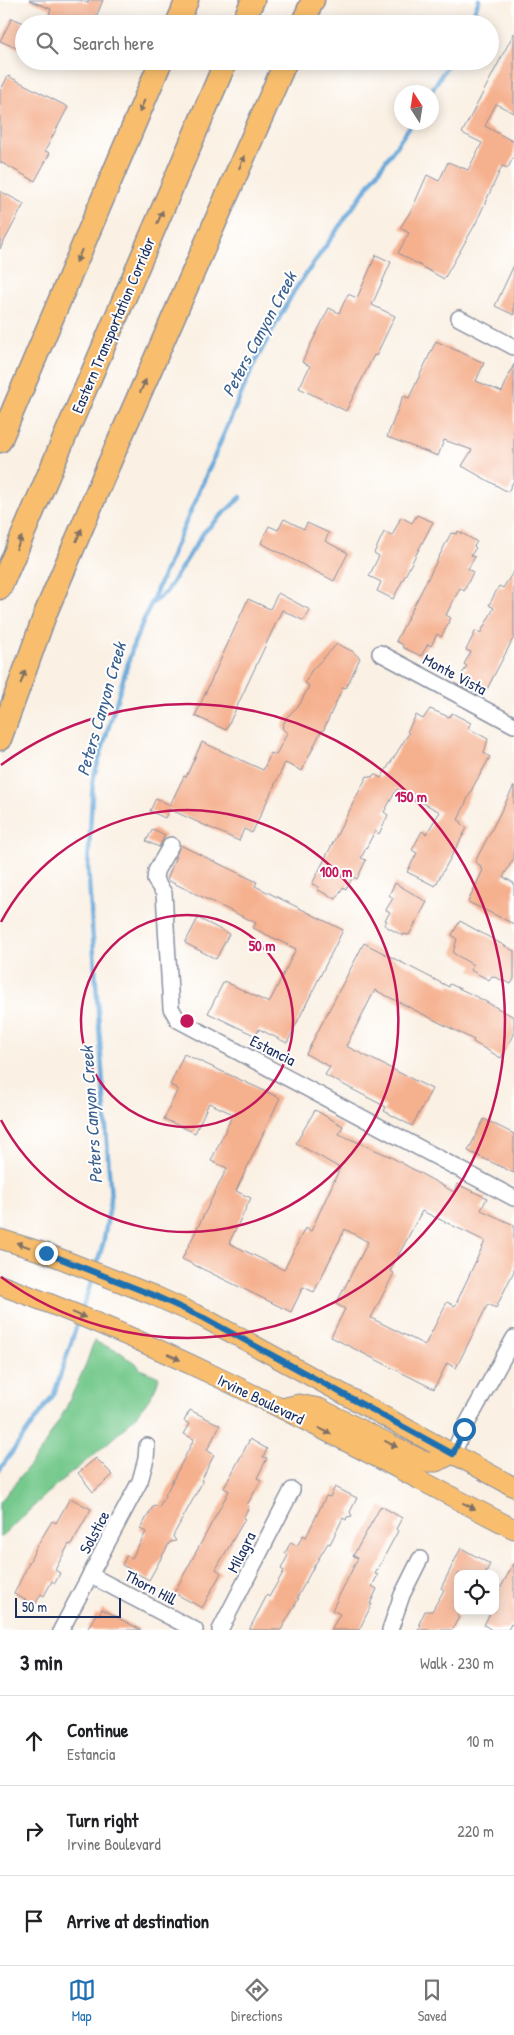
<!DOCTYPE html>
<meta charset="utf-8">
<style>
body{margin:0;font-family:"Patrick Hand",sans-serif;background:#f6f6f6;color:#202124}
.controls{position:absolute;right:15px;bottom:15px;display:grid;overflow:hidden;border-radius:10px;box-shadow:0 2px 12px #0003}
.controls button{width:45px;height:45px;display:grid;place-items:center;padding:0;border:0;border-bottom:1px solid #e0e0e0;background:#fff;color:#202124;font:25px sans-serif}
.compass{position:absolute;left:394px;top:85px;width:45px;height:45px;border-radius:50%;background:#fff;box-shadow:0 2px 12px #0003;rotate:348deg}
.scale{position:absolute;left:15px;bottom:12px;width:106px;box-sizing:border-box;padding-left:5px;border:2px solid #1b2f5e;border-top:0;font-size:14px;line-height:18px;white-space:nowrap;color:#1b2f5e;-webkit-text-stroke:4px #fff;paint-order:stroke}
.stop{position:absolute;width:15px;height:15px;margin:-11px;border:4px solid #1f6fb2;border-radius:50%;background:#fff}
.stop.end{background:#1f6fb2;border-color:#fff;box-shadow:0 1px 5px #0008}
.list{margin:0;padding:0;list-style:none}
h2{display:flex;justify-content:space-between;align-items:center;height:65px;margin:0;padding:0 20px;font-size:21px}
h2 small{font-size:16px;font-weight:400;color:#757577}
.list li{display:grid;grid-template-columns:32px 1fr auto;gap:15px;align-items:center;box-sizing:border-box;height:90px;padding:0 20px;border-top:1px solid #e0e0e0}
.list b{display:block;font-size:19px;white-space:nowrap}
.list p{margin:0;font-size:16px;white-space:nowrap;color:#757577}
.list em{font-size:16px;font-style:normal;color:#757577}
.icon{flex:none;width:28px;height:28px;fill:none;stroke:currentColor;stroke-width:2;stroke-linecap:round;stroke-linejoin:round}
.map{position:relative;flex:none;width:514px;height:1630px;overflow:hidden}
.search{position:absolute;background:#fff;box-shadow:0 2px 12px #0003;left:15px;right:15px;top:15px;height:55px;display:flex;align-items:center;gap:12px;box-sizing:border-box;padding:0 18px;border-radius:28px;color:#757577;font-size:19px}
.sheet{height:335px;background:#fff}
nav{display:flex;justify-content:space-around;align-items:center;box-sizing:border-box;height:70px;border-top:1px solid #e0e0e0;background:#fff;font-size:14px;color:#757577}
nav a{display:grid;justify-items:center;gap:2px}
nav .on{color:#1f6fb2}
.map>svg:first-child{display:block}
.green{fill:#75c98c;stroke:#487c75}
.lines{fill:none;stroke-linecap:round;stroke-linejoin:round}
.stream{stroke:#65a7d9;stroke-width:4.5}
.building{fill:#f5b08e;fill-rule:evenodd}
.minor-casing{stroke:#8a90a0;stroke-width:18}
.major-casing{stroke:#8a90a0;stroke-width:21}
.highway-casing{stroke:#8a90a0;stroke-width:25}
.minor{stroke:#fff;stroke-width:15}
.major{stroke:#f9be6d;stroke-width:19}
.highway{stroke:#f9be6d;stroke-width:22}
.oneway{fill:#7f6f65}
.route{stroke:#1f6fb2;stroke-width:6}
.ring{fill:none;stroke:#c2185b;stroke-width:2.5}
.labels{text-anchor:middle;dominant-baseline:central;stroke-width:4;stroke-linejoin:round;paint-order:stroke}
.street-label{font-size:16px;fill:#1b2f5e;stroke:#fff}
.water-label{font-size:18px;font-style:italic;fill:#395f8f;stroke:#fff}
.centre{fill:#c2185b;stroke:#fff;stroke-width:2.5}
.ring-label{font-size:15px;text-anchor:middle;font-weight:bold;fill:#c2185b;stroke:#fff;stroke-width:4;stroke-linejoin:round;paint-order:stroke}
</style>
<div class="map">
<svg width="514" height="1630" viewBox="0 0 514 1630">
<rect width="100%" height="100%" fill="#fff"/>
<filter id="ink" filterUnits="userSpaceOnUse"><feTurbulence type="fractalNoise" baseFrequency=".02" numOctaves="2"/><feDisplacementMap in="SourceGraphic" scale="10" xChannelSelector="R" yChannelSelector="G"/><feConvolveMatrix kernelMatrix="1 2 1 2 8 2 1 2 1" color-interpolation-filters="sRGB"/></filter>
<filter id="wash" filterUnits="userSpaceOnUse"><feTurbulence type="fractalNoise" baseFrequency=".0096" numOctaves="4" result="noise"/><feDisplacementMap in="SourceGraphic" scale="20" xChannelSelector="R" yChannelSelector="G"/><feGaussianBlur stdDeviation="1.12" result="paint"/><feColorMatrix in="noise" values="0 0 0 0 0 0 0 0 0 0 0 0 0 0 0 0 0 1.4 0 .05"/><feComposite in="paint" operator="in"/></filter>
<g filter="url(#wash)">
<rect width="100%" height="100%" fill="#faf0e3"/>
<path class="green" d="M94,1341L124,1354L125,1357L136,1363L140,1369L159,1377C152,1414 84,1461 56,1486C37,1502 19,1521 0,1538V1502L40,1452L65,1410L86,1364Z"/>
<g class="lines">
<g class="stream">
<path d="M469,24L479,0"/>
<path d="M431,92L450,61"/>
<path d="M151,604L166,592L204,532L241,497"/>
<path d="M96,1267L103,1244L111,1200L88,867L93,779L134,643L254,364L294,291L413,122"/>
<path d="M81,1312L93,1277"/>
<path d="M0,1469L54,1394L79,1319"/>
</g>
</g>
<g id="blocks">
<g class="building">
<path d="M29,0H80L88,3V0H103L93,24H46L51,9Z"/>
<path d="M12,18L24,23V51L0,41Z"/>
<path d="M514,33V113L496,104L485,126L514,142V156L508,168L502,166L476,223L444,279L398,253L409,233L400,228L412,209L427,175L439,181L448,162L468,170L482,143L462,133Z"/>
<path d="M8,76L68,107L45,151L50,153L35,181L0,162V91Z"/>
<path d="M0,191L24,204L0,249Z"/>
<path d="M376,255L391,262L372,305L395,316L376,356L374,355L346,411L299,388L310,366L302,362L329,308L339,313L348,294L357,298Z"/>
<path d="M514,265V315L495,306Z"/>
<path d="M436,341L484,363L476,381L502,392L514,364V480L508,492L462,466L472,450L444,440L438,456L387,437L403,396L409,398Z"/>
<path d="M417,515L433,522L393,599L377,591L381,582L369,576L379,556L374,553L384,532L392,536L401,517L412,523Z"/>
<path d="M284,519L304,529L307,523L329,533L325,541L348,553L334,581L261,543L269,526L278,530Z"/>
<path d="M458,531L477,542L474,546L476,548L471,555L475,557L468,569L473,572L464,591L460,588L446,615L451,618L441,637L437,634L431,646L428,644L421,656L402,647L403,645L396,641L451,533L457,534Z"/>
<path d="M514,571V637L487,689L481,688L480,691L462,679L464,675L462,674L467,666L464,664L471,652L466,650L476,630L480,634L494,608L489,605L499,586L503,588Z"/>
<path d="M278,593L310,610L304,620H302L282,610L226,730L195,716L248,599L270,609Z"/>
<path d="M337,644L352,651L360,658L346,688L343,687L323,731H321L302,771L285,763L252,833L244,829L239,841L169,809L165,818L150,811L156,798L170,805L184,776L186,777L202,742L263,770L271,753L276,755L287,733L282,728L286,718L300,704L309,686L305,683L311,671Z"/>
<path d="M430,709L449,717L452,713L471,723L468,728L488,739L484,753L490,757L473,787L458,820L462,822L461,824L467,828L435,886L407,872L417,853L412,850L422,831L426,834L440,812L397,789L384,812L388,815L379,834L375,831L361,858L366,860L357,879L353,877L346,889L343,887L336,899L318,890L319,887L312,884L367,776L372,777L374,774L381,778L409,733L407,732L416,715L423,719Z"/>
<path d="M514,786V858L503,877L514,883V924L468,902L483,870L480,868L481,866L475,862Z"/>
<path d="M153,829L165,835L159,847L146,841Z"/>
<path d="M180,845L257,882L255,886L343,930L287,1043L259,1029L256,1036L208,1013L224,981L269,1003L296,949L253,928L256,923L167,880Z"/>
<path d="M395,883L427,902L409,935L404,934L403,936L384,925L387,921L385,920L390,912L386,910L393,898L389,895Z"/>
<path d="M198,918L229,934L216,959L185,943Z"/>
<path d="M460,921L514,951V979L511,984L492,976L489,980L470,970L473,965L453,953L457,939L452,935Z"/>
<path d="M364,943L449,987L450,984L477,997L514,1017V1035L501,1058L473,1042L474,1040L375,990L346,1046L432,1089L412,1126L384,1111L386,1107L325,1075L330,1067L306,1054Z"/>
<path d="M184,1054L280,1098L236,1191L251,1198L229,1243L284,1270L305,1228L311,1231L340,1168L296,1143L315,1110L343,1126L339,1134L389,1156L454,1192L457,1184L487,1198L481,1210L514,1225V1271L496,1308L488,1304L456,1368L447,1363L434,1389L331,1337L345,1309L336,1304L368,1242L345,1229L314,1292L303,1287L291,1312L182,1259L227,1168L211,1161L233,1114L209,1103L195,1133L164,1119L178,1089L170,1085ZM422,1211L485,1241L455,1306L447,1302L425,1345L371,1318L394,1273L390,1271Z"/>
<path d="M484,1119L514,1134V1173L468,1151Z"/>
<path d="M190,1410L220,1425L207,1450L214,1455L201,1481H203L173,1536L176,1541L170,1542L149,1580L122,1565L127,1555L132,1558L146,1532L140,1529L154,1505L159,1507L194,1439L184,1434L190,1424L184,1421Z"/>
<path d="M250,1439L267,1449L263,1457L267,1458L257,1478L261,1480L247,1505L249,1507L243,1518L245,1519L216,1569L221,1573L202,1608L174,1593L229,1491L224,1488Z"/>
<path d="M96,1458L113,1475L93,1492L78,1473Z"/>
<path d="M335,1487L357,1498L350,1512L352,1516L347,1517L346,1520L343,1518L330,1544L328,1543L313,1568L297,1598H299L281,1630H249L267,1595L269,1597L284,1571L281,1569L288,1555L285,1553L291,1542L297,1546L303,1535L306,1537L326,1496L330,1497Z"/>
<path d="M70,1498L91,1509L71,1545L69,1544L55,1570L60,1573L55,1583L52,1581L44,1596L41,1594L35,1605L14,1594L37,1546L52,1521L56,1523Z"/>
<path d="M381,1506L402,1518L396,1529L398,1531L375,1574L378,1575L372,1586L377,1589L370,1604H372L359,1630H331L340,1614L332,1610L358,1558L353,1556Z"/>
<path d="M461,1548L490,1564L485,1574H458V1617H459L452,1630H418L421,1625L419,1624L425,1611H432L444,1590L441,1588Z"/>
<path d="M514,1563V1626L511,1624L508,1630H492L484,1625L491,1611H495V1598Z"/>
<path d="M102,1609L141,1630H87L96,1614L99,1615Z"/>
</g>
</g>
</g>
<g filter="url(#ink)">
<use href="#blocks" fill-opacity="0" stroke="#8a90a0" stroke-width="1"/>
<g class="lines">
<g class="minor-casing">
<g id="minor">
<path d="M459,318L514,347"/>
<path d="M380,653L514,725"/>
<path d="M171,845L156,871L155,880L164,893L171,1008L178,1020L514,1198"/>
<path d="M453,1454L464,1429L514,1338"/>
<path d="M90,1575L195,1630"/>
<path d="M61,1630L140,1481L146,1459L147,1446"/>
<path d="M220,1630L292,1490"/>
<path d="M390,1630L402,1595L420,1559"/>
</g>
</g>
<g class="major-casing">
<g id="major">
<path d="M0,1239L46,1253L153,1295L204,1318L514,1487"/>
<path d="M0,1285C179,1349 346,1442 514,1529"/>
<path d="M282,1408L299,1404L319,1408L426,1462H436L453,1454"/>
</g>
</g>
<g class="highway-casing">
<g id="highway">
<path d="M177,24L187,0"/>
<path d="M242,24L253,0"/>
<path d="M302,24L313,0"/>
<path d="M0,441L161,61"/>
<path d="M0,588L226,61"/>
<path d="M0,739L46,612L108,466L286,61"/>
</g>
</g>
<use href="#minor" class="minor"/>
<use href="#major" class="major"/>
<use href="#highway" class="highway"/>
</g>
<defs><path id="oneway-solid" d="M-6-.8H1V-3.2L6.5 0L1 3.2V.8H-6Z" transform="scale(1.25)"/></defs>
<g class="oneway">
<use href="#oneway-solid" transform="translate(142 106) rotate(113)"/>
<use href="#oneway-solid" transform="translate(242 162) rotate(-66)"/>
<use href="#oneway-solid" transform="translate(160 217) rotate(-67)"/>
<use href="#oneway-solid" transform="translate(79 256) rotate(113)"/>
<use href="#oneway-solid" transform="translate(143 386) rotate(-66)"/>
<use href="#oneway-solid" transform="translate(79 535) rotate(-67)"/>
<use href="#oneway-solid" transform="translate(19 543) rotate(-67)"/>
<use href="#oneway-solid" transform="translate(23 677) rotate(-70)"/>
<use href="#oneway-solid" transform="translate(23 1245) rotate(-161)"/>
<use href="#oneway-solid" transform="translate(79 1315) rotate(22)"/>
<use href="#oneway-solid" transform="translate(174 1357) rotate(25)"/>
<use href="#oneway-solid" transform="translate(325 1431) rotate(27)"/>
<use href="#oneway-solid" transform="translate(391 1444) rotate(27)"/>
<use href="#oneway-solid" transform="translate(469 1506) rotate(27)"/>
</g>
</g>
<g class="lines" filter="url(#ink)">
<path class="route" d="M46,1253L153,1295L204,1318L453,1454L464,1429"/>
</g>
<g class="ring">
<circle cx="187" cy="1021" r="106"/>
<path d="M1 922A211 211 0 1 1 1 1120"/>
<path d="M1 765A317 317 0 1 1 1 1277"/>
</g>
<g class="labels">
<g class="street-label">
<text transform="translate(113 325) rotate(-67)">Eastern Transportation Corridor</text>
<text transform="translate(455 674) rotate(28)">Monte Vista</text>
<text transform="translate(273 1050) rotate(27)">Estancia</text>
<text transform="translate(261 1399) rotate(26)">Irvine Boulevard</text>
<text transform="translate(94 1532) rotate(-62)">Solstice</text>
<text transform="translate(241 1552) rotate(-63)">Milagra</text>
<text transform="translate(151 1587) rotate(28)">Thorn Hill</text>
</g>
<g class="water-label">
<text transform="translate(259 334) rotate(-62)">Peters Canyon Creek</text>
<text transform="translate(101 709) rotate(-74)">Peters Canyon Creek</text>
<text transform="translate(91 1115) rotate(-94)">Peters Canyon Creek</text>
</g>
</g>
<circle cx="187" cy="1021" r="8" class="centre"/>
<g class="ring-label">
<text x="411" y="802">150 m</text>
<text x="336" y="877">100 m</text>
<text x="262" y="951">50 m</text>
</g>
</svg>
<div class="controls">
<button><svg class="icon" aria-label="locate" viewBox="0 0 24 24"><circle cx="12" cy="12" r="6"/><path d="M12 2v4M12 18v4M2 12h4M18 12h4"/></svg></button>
</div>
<svg class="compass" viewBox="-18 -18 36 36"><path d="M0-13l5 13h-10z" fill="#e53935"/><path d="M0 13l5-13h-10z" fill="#757577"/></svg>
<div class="scale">50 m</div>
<div class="stop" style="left:464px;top:1429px"></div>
<div class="stop end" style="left:46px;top:1253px"></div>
<div class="search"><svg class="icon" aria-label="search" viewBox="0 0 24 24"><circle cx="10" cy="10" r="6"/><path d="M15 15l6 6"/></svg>Search here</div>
</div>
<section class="sheet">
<h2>3 min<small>Walk · 230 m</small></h2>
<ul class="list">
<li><svg class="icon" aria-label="ahead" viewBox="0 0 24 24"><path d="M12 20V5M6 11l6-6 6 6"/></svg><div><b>Continue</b><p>Estancia</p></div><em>10 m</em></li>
<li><svg class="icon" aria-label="right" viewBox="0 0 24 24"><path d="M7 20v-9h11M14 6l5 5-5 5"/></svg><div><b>Turn right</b><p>Irvine Boulevard</p></div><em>220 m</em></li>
<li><svg class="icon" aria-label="arrive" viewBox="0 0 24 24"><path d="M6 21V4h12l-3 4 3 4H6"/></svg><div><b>Arrive at destination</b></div></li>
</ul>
</section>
<nav>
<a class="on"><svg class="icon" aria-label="map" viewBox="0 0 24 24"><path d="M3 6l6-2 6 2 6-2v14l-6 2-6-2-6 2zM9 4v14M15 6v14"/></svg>Map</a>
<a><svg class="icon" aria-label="directions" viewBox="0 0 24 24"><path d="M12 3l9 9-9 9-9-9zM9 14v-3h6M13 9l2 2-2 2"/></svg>Directions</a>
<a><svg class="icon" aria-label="saved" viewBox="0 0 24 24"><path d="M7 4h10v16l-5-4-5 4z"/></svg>Saved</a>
</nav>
